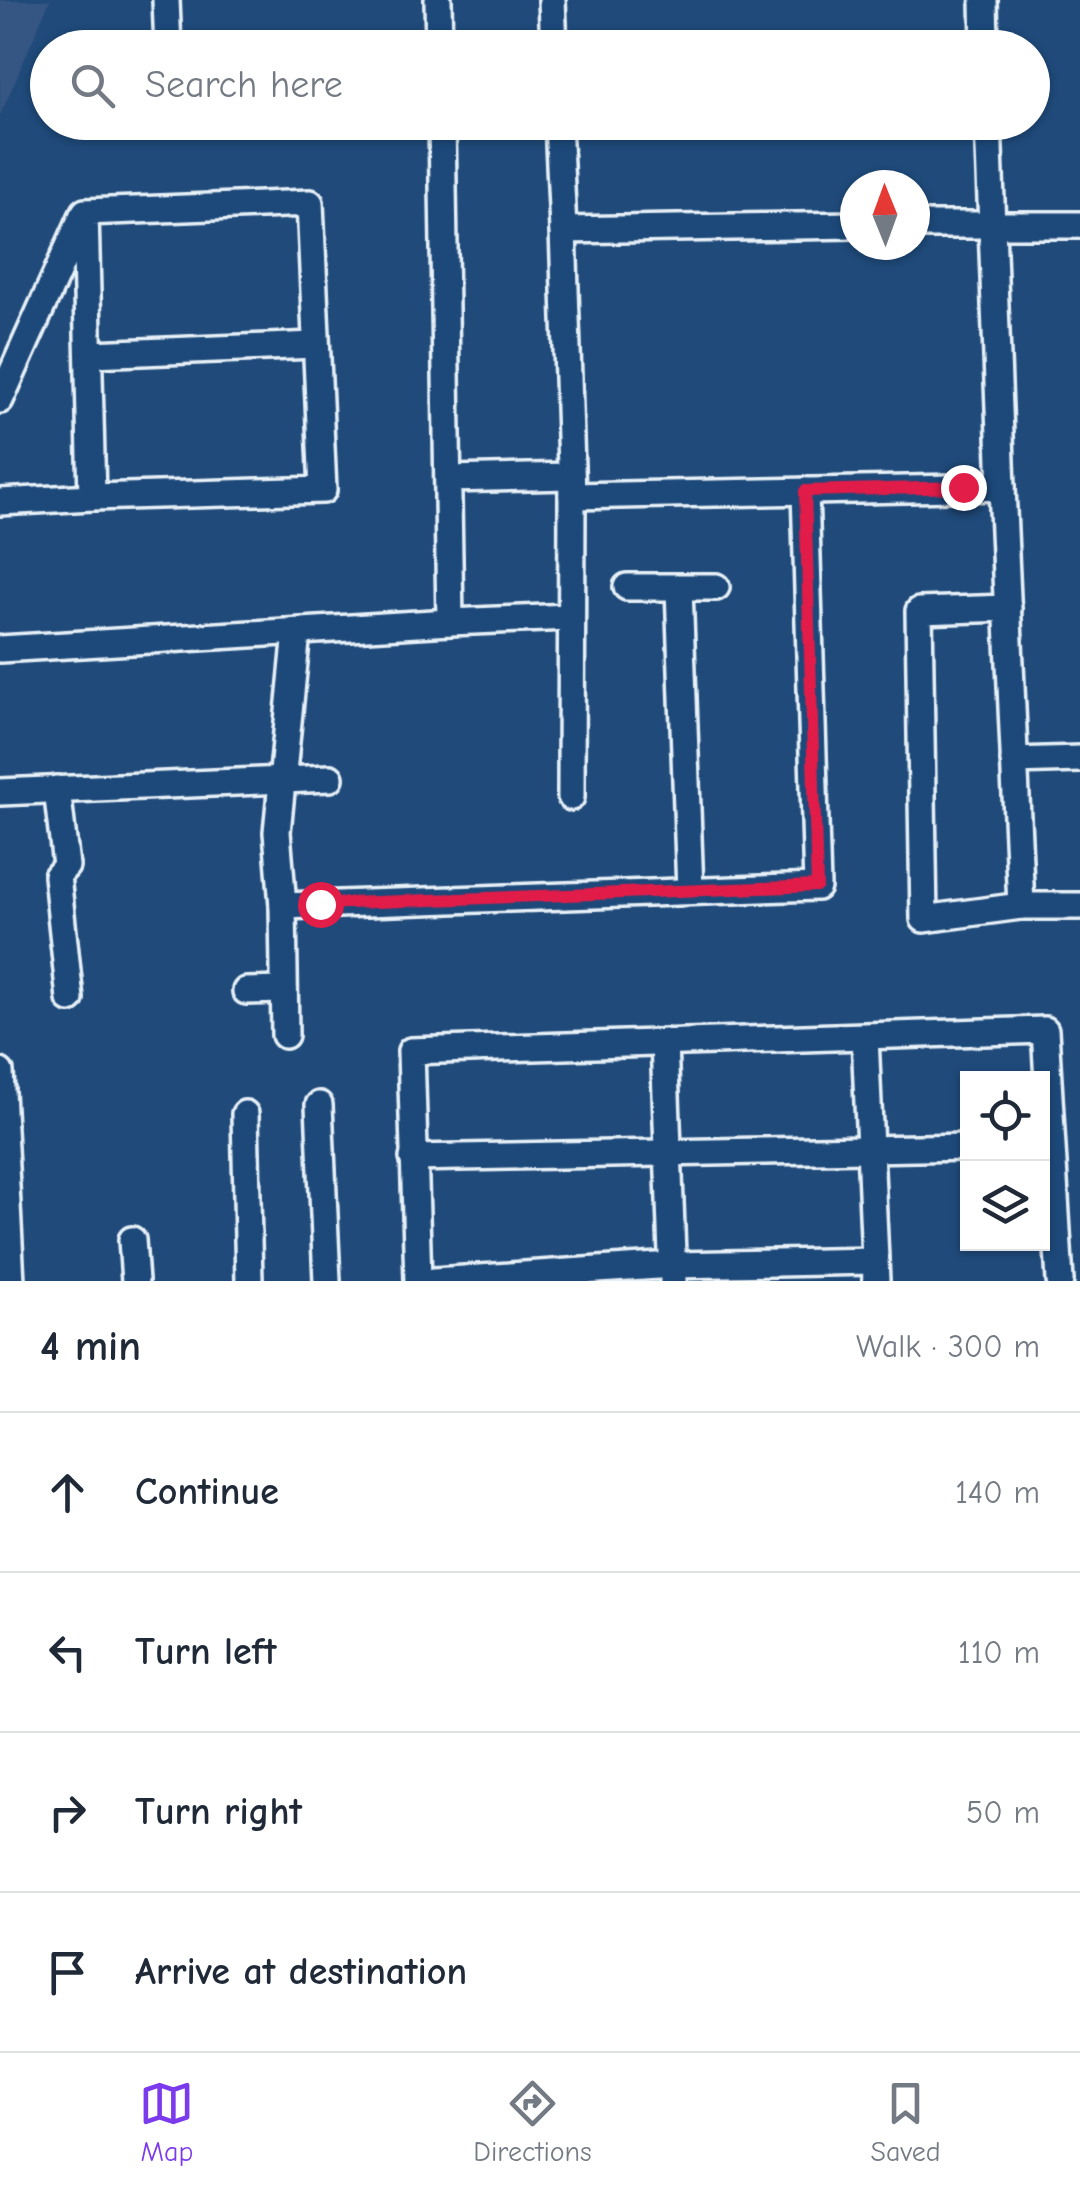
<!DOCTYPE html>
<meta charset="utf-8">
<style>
body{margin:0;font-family:"Comic Neue",sans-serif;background:#f2f2f3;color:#1f2937}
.controls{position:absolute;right:30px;bottom:30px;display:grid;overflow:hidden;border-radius:0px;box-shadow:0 2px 8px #0004}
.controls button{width:90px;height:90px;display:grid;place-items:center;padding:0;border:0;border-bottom:2px solid #e0e1e3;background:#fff;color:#1f2937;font:50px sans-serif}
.compass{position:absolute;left:840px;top:170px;width:90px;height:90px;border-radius:50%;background:#fff;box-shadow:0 2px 8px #0004;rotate:359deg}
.stop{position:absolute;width:30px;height:30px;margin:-22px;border:8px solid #e11d48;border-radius:50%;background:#fff}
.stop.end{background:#e11d48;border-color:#fff;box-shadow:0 2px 10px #0008}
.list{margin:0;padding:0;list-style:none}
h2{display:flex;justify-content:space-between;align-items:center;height:130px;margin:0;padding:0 40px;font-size:42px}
h2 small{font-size:32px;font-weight:400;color:#747a83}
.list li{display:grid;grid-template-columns:65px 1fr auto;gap:30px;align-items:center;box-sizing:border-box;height:160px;padding:0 40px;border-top:2px solid #e0e1e3}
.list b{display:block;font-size:38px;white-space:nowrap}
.list em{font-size:32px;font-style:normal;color:#747a83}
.icon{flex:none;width:55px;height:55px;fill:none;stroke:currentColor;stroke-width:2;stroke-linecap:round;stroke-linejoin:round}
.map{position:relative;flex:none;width:1080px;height:1281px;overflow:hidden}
.search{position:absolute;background:#fff;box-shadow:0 2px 8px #0004;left:30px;right:30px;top:30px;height:110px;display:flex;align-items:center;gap:25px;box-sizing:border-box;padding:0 35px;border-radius:55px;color:#747a83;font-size:38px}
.sheet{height:770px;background:#fff}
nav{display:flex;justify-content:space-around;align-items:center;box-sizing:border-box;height:140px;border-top:2px solid #e0e1e3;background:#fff;font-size:28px;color:#747a83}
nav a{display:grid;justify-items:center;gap:5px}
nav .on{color:#7c3aed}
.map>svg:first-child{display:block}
.built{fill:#345583}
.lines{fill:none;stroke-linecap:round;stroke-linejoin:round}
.minor-casing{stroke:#e8f1f8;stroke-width:32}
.minor{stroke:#1f4a7a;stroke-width:25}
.route{stroke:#e11d48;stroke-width:12}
</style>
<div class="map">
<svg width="1080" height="1281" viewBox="0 0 1080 1281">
<rect width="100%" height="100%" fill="#1f4a7a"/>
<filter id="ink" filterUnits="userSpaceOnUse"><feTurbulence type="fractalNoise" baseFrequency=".01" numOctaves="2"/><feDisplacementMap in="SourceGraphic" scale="20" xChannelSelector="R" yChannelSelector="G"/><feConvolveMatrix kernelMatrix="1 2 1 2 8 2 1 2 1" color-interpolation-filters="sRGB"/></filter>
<g filter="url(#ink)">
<path class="built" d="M0,0H50L0,116Z"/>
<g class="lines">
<g class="minor-casing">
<g id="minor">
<path d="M166,0L168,48"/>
<path d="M438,0L439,48"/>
<path d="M552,0L554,48"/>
<path d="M984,0L985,48"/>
<path d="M558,122L563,230L855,225"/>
<path d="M988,122L1002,487"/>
<path d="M310,203L323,490L92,497L85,212Z"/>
<path d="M915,225H1080"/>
<path d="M563,230L572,496L571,797"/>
<path d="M91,354L315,345"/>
<path d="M0,400L82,217"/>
<path d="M449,479L571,476"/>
<path d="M572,496L1002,487L1021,906H1080"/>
<path d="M0,502L92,497"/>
<path d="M627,587H716"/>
<path d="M679,588L690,891"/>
<path d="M1008,608L919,611L924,919L1021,906"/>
<path d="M450,622L570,617"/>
<path d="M297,632L277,832L283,906L817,887L805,491"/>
<path d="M0,649L450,622L442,122"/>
<path d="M1014,761L1080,759"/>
<path d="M57,789L66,866L57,876L70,999"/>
<path d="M0,792L330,778"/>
<path d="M283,906L285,1035"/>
<path d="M246,991L284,990"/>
<path d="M865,1037L876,1281"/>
<path d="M664,1042L673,1281"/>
<path d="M0,1072L11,1281"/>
<path d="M319,1105L327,1281"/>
<path d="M245,1114L249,1281"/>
<path d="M413,1158L968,1147"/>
<path d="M132,1240L135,1281"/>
<path d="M418,1281L411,1051L1045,1030L1060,1281"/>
<path d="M434,1281L673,1265L874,1261"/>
</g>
</g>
<use href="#minor" class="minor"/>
</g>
</g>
<g class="lines" filter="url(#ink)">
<path class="route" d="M320,904L817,886L805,491L963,487"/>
</g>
</svg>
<div class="controls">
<button><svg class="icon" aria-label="locate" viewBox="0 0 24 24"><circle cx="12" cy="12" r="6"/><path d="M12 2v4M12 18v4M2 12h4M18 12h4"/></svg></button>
<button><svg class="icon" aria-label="layers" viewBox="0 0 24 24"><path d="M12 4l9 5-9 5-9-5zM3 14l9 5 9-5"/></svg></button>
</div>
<svg class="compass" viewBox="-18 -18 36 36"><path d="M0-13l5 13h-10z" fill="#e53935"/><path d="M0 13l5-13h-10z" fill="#747a83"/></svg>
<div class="stop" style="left:320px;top:904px"></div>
<div class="stop end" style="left:963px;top:487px"></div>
<div class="search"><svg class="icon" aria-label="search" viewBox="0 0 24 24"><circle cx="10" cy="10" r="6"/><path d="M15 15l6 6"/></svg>Search here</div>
</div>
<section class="sheet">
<h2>4 min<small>Walk · 300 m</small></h2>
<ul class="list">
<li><svg class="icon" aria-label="ahead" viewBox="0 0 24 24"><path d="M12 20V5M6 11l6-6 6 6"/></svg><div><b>Continue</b></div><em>140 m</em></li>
<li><svg class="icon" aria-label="left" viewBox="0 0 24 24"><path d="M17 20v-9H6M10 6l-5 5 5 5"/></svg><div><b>Turn left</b></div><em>110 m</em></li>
<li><svg class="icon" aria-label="right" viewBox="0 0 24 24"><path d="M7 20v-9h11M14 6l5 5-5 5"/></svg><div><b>Turn right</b></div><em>50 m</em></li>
<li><svg class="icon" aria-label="arrive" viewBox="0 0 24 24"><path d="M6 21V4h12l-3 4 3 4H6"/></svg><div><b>Arrive at destination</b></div></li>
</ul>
</section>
<nav>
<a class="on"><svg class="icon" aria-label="map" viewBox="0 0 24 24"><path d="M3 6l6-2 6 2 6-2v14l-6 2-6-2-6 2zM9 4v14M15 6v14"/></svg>Map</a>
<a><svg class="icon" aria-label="directions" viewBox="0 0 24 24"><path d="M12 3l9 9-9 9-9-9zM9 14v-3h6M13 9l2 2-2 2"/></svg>Directions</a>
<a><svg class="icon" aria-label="saved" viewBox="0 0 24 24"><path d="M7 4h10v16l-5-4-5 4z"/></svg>Saved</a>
</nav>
